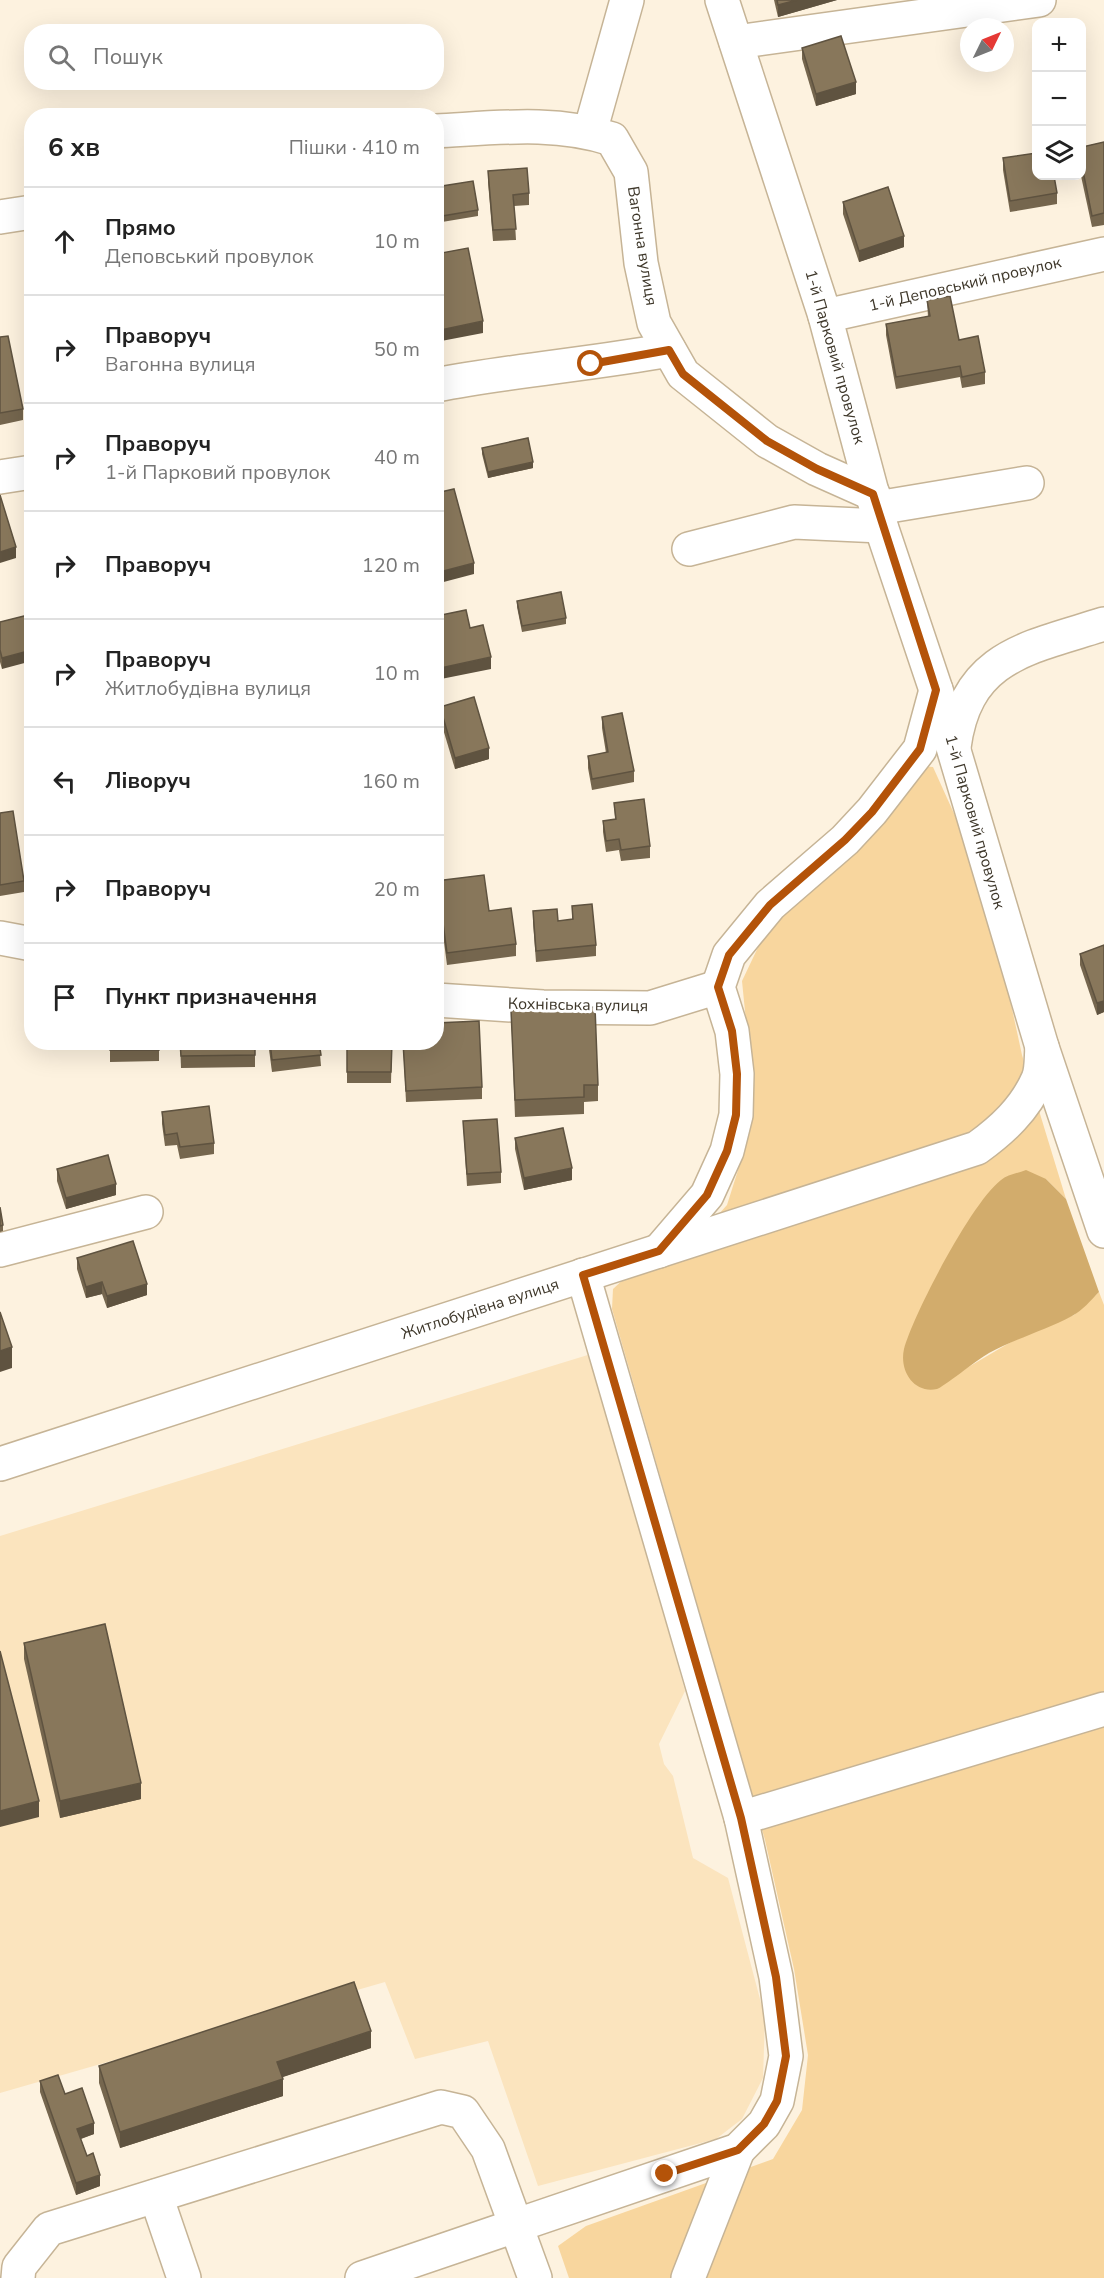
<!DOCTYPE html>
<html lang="uk">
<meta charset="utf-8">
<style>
body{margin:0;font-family:"Nunito Sans",sans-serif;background:#f6f6f6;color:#222}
.controls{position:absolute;right:18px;top:18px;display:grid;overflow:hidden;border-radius:12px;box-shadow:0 6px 24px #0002}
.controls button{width:54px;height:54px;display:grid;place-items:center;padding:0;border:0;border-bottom:2px solid #e0e0e0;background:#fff;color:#222;font:30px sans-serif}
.compass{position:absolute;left:960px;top:18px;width:54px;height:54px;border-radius:50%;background:#fff;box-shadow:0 6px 24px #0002;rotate:47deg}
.stop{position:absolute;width:18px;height:18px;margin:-14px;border:4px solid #b45309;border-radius:50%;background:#fff}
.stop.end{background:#b45309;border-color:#fff;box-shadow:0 2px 6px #0008}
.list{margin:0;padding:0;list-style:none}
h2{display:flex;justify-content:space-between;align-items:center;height:78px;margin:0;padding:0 24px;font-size:26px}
h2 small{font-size:20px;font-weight:400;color:#767676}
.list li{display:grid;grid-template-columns:39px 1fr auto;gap:18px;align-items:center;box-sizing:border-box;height:108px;padding:0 24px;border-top:2px solid #e0e0e0}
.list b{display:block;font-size:22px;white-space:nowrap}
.list p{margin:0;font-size:20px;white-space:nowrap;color:#767676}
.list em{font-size:20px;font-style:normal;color:#767676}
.icon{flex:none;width:33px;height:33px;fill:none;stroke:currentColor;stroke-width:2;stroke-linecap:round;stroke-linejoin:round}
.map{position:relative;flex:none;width:1104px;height:2278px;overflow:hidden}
.search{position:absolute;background:#fff;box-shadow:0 6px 24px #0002;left:24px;top:24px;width:420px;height:66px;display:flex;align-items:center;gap:15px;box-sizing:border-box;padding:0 21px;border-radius:24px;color:#767676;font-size:22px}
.panel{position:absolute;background:#fff;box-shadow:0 6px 24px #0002;left:24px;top:108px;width:420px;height:942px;border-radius:24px}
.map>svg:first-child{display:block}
.built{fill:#fbe4be}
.green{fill:#f8d69e}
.forest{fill:#d2ac6c}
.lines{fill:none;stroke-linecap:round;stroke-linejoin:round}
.minor-casing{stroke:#c6b496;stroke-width:36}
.minor{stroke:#fff;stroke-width:33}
.wall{fill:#75664e}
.shaded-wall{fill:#5f5340}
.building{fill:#88775b;stroke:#5f5340;stroke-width:1.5}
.route{stroke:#b45309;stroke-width:8}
.labels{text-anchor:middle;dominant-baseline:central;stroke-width:6;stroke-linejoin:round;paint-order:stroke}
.street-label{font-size:16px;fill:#3e372a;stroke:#fff}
</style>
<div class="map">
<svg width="1104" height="2278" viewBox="0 0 1104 2278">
<rect width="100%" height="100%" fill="#fdf2df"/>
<path class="built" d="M591,1354L685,1691L659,1744L664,1764L673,1776L693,1858L728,1878L765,2018L763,2078L742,2119L716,2139L538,2186L488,2041L415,2059L385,1982L0,2093V1536Z"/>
<path class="green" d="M921,766L933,767L966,840L1004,972L1022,1055L1066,1199L1046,1179L960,1372L1021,1336L1074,1315L1099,1292L1104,1305V2278H569L558,2246L586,2226L773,2159L802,2110L808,2055L794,1969L765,1840L612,1309L613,1289L627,1276L675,1263L727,1205L739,1167L748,1125L746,1021L742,981L770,922Z"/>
<path class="forest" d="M1026,1170L1046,1179L1066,1199L1099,1292C1091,1300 1082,1311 1072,1316C1046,1330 1017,1338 989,1353C978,1359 942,1388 937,1389C914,1394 899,1371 904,1349C914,1313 972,1202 1001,1180C1007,1175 1018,1173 1026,1170Z"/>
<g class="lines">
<g class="minor-casing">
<g id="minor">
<path d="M722,0L825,316L881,526L936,690L1042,1047L1104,1231"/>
<path d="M736,42L1039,0"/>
<path d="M436,131C495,128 555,120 612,139L631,172L641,263L654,323L683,374L767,441L817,469L873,494"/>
<path d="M590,132L627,0"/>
<path d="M0,217L32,212"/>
<path d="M825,316L1104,254"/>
<path d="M436,385C514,370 592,364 669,350"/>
<path d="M0,477L32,472"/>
<path d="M877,508L1027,483"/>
<path d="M689,549L794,522L881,526"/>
<path d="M954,747C966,655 1029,648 1104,624"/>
<path d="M0,938L32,944"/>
<path d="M436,1000L543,1007L650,1008L718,987"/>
<path d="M0,1250L146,1212"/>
<path d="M659,1251L707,1195L727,1151L736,1115L737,1074L732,1031L718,987L729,955L770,905L845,840L872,811L920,749L936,690"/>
<path d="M0,1464L977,1148C1002,1130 1025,1109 1038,1079C1042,1070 1041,1057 1042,1047"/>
<path d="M741,1818L1104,1709"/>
<path d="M156,2196L184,2278"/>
<path d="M18,2278L19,2267L49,2229L441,2107L463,2112L488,2149L535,2278"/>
<path d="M362,2278L738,2150L764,2124L777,2101L786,2056L776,1977L741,1818L583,1275"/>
<path d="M688,2278L738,2150"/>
</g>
</g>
<use href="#minor" class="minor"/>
</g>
<g class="wall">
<path d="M774,0H837L778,17Z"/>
<path d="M802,48L856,94L816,106L802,59Z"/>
<path d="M1104,142V225L1092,227L1081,176L1082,147Z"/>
<path d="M1003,158L1057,193V204L1010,212L1003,170Z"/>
<path d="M488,171L529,193V205L514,206L516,240L493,241L488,182Z"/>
<path d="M436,187L478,210V216L436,223Z"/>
<path d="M843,202L904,247L859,262L843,214Z"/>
<path d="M927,300L985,372V384L962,388L960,377L896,389L886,335V324L928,317Z"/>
<path d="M0,337L23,409V420L0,425Z"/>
<path d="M482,448L533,468L488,478L482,454Z"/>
<path d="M517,601L566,618V624L522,632L517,607Z"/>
<path d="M32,614L2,669L0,662V622Z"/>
<path d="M440,707L489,759L455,769L440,719Z"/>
<path d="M602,717L634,771V782L592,790L588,768V756L606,753L602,728Z"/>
<path d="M32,723V742L30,735V724Z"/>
<path d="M614,803L650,846V858L621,861L619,850L606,852L603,832V821L615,819Z"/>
<path d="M0,813L24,881V892L0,896Z"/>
<path d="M436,881L489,911L516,944V956L447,965L439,904L436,905Z"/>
<path d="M572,906L596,945V956L536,962L533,922V911L558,921L572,920Z"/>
<path d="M1104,945V1012L1097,1015L1080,965V954Z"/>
<path d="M511,1010L598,1085V1101L584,1102V1114L515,1117Z"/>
<path d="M110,1042H159V1061L110,1062Z"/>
<path d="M180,1042H255V1067L181,1068Z"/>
<path d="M268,1042H319L321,1066L272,1072Z"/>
<path d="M347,1042H392L391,1083H347Z"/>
<path d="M403,1042H436L482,1087V1099L406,1102Z"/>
<path d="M162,1112L214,1143V1154L180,1159L177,1145L165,1146L162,1124Z"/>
<path d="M463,1121L501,1172V1183L467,1186Z"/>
<path d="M515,1138L572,1180L524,1190L515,1149Z"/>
<path d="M57,1169L116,1195L66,1209L57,1181Z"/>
<path d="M0,1207L3,1225V1231L0,1232Z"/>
<path d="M77,1258L147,1295L107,1308L102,1294L86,1298L77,1269Z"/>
<path d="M24,1643L141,1799L60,1818L24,1659Z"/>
<path d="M371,2048L282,2077L283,2096L120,2148L99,2083V2066Z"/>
<path d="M40,2081L65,2094L94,2134L81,2139L87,2156L100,2186L76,2195L40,2092Z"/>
</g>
<g class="shaded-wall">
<path d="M797,0H837L778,17V5Z"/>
<path d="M856,82V94L816,106V94Z"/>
<path d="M904,236V247L859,262V251Z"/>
<path d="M483,321V333L436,342V331Z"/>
<path d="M533,462V468L488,478V472Z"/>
<path d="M16,547V558L0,563V552Z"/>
<path d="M474,563V574L436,584V573Z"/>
<path d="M32,650V661L2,669V658Z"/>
<path d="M491,657V669L436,680V669Z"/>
<path d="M489,748V759L455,769V758Z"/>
<path d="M1104,1001V1012L1097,1015V1003Z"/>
<path d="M572,1168V1180L524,1190V1178Z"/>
<path d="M116,1184V1195L66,1209V1198Z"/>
<path d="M102,1282V1294L86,1298V1287Z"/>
<path d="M147,1284V1295L107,1308V1296Z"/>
<path d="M12,1347V1368L0,1372V1351Z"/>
<path d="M141,1783V1799L60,1818V1801Z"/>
<path d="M39,1801V1817L0,1827V1811Z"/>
<path d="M371,2031V2048L277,2079V2062Z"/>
<path d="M283,2079V2096L120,2148V2132Z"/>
<path d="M94,2123V2134L77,2140V2129Z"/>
<path d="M100,2175V2186L76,2195V2183Z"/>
</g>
<g class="building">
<path d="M777,0H797L778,5Z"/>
<path d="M841,36L856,82L816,94L802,48Z"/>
<path d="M1104,142V213L1092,216L1082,166V147Z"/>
<path d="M1036,153V176H1054L1057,193L1010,201L1003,158Z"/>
<path d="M527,168L529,193L513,195L516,229L493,230L488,171Z"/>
<path d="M473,181L478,210L436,217V187Z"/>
<path d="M888,187L904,236L859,251L843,202Z"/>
<path d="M468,248L483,321L436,331V254Z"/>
<path d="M950,296L959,340L978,336L985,372L962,377L960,366L896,377L886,324L930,316L927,300Z"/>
<path d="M8,336L23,409L0,413V337Z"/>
<path d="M528,438L533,462L488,472L482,448Z"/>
<path d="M454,489L474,563L436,573V493Z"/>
<path d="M0,495L16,547L0,552Z"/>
<path d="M561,592L566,618L522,626L517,601Z"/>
<path d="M466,610L470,628L483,625L491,657L436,669V616Z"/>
<path d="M32,614V650L2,658L0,650V622Z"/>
<path d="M474,697L489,748L455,758L440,707Z"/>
<path d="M622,713L634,771L592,779L588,756L608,752L602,717Z"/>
<path d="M644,799L650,846L621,850L619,839L606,841L603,821L616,819L614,803Z"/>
<path d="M13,811L24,881L0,885V813Z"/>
<path d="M484,875L489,911L511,908L516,944L447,953L439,893H436V881Z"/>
<path d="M592,904L596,945L536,951L533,911L557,909L558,921L573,919L572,906Z"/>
<path d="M1104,945V1001L1097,1003L1080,954Z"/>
<path d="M595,1007L598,1085H584V1097L515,1100L511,1010Z"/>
<path d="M479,1021L482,1087L406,1091L403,1042H436V1023Z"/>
<rect x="110" y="1042" width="49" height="8"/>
<path d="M180,1042H255V1055L181,1056Z"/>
<path d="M270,1042H319L321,1055L272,1060Z"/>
<path d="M347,1042H392L391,1072H347Z"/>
<path d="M209,1106L214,1143L180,1147L177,1133L165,1135L162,1112Z"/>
<path d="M497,1119L501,1172L467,1174L463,1121Z"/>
<path d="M563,1128L572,1168L524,1178L515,1138Z"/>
<path d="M108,1155L116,1184L66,1198L57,1169Z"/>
<path d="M0,1207L3,1225L0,1226Z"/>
<path d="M133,1241L147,1284L107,1296L102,1282L86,1287L77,1258Z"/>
<path d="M0,1312L12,1347L0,1351Z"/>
<path d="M105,1624L141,1783L60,1801L24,1643Z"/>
<path d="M0,1651L39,1801L0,1811Z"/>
<path d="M354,1982L371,2031L277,2062L283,2079L120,2132L99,2066Z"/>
<path d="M58,2075L65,2094L82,2088L94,2123L77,2129L87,2156L93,2153L100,2175L76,2183L40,2081Z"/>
</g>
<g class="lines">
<path class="route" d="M591,364L669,350L683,374L767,441L817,469L873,494L936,690L920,749L872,812L845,840L770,905L729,955L718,987L732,1031L737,1074L736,1115L727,1151L707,1195L659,1251L583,1275L741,1818L776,1977L786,2056L777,2101L764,2124L738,2150L665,2174"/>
</g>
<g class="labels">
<g class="street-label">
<text transform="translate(642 246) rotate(81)">Вагонна вулиця</text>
<text transform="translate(965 284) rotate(-13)">1-й Деповський провулок</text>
<text transform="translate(835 357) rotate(74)">1-й Парковий провулок</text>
<text transform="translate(975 822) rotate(74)">1-й Парковий провулок</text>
<text transform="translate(578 1005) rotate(1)">Кохнівська вулиця</text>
<text transform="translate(480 1309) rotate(-18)">Житлобудівна вулиця</text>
</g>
</g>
</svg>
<div class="controls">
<button>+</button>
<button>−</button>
<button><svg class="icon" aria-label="layers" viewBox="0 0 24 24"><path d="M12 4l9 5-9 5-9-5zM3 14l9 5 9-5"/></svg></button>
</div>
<svg class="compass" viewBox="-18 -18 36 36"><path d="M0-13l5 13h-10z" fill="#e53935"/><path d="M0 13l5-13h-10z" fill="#767676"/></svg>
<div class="stop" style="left:591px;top:364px"></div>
<div class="stop end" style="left:665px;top:2174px"></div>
<div class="search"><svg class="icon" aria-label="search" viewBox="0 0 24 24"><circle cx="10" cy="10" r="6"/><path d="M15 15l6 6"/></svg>Пошук</div>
<section class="panel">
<h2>6 хв<small>Пішки · 410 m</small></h2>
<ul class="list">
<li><svg class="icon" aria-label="ahead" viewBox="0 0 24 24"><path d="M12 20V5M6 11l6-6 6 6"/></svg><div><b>Прямо</b><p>Деповський провулок</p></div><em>10 m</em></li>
<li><svg class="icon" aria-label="right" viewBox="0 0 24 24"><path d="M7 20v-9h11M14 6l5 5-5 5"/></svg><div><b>Праворуч</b><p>Вагонна вулиця</p></div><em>50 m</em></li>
<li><svg class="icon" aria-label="right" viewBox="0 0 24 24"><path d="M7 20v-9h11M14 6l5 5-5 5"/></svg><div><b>Праворуч</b><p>1-й Парковий провулок</p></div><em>40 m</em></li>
<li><svg class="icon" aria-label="right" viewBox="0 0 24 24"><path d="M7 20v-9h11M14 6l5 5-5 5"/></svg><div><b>Праворуч</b></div><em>120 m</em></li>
<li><svg class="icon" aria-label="right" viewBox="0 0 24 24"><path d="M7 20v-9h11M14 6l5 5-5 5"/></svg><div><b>Праворуч</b><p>Житлобудівна вулиця</p></div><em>10 m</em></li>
<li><svg class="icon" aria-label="left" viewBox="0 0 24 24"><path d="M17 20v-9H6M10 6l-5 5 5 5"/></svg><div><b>Ліворуч</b></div><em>160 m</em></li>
<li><svg class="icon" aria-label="right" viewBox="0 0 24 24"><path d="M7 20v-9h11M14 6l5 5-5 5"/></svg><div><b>Праворуч</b></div><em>20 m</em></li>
<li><svg class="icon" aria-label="arrive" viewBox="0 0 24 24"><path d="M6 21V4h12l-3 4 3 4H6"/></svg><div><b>Пункт призначення</b></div></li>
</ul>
</section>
</div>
